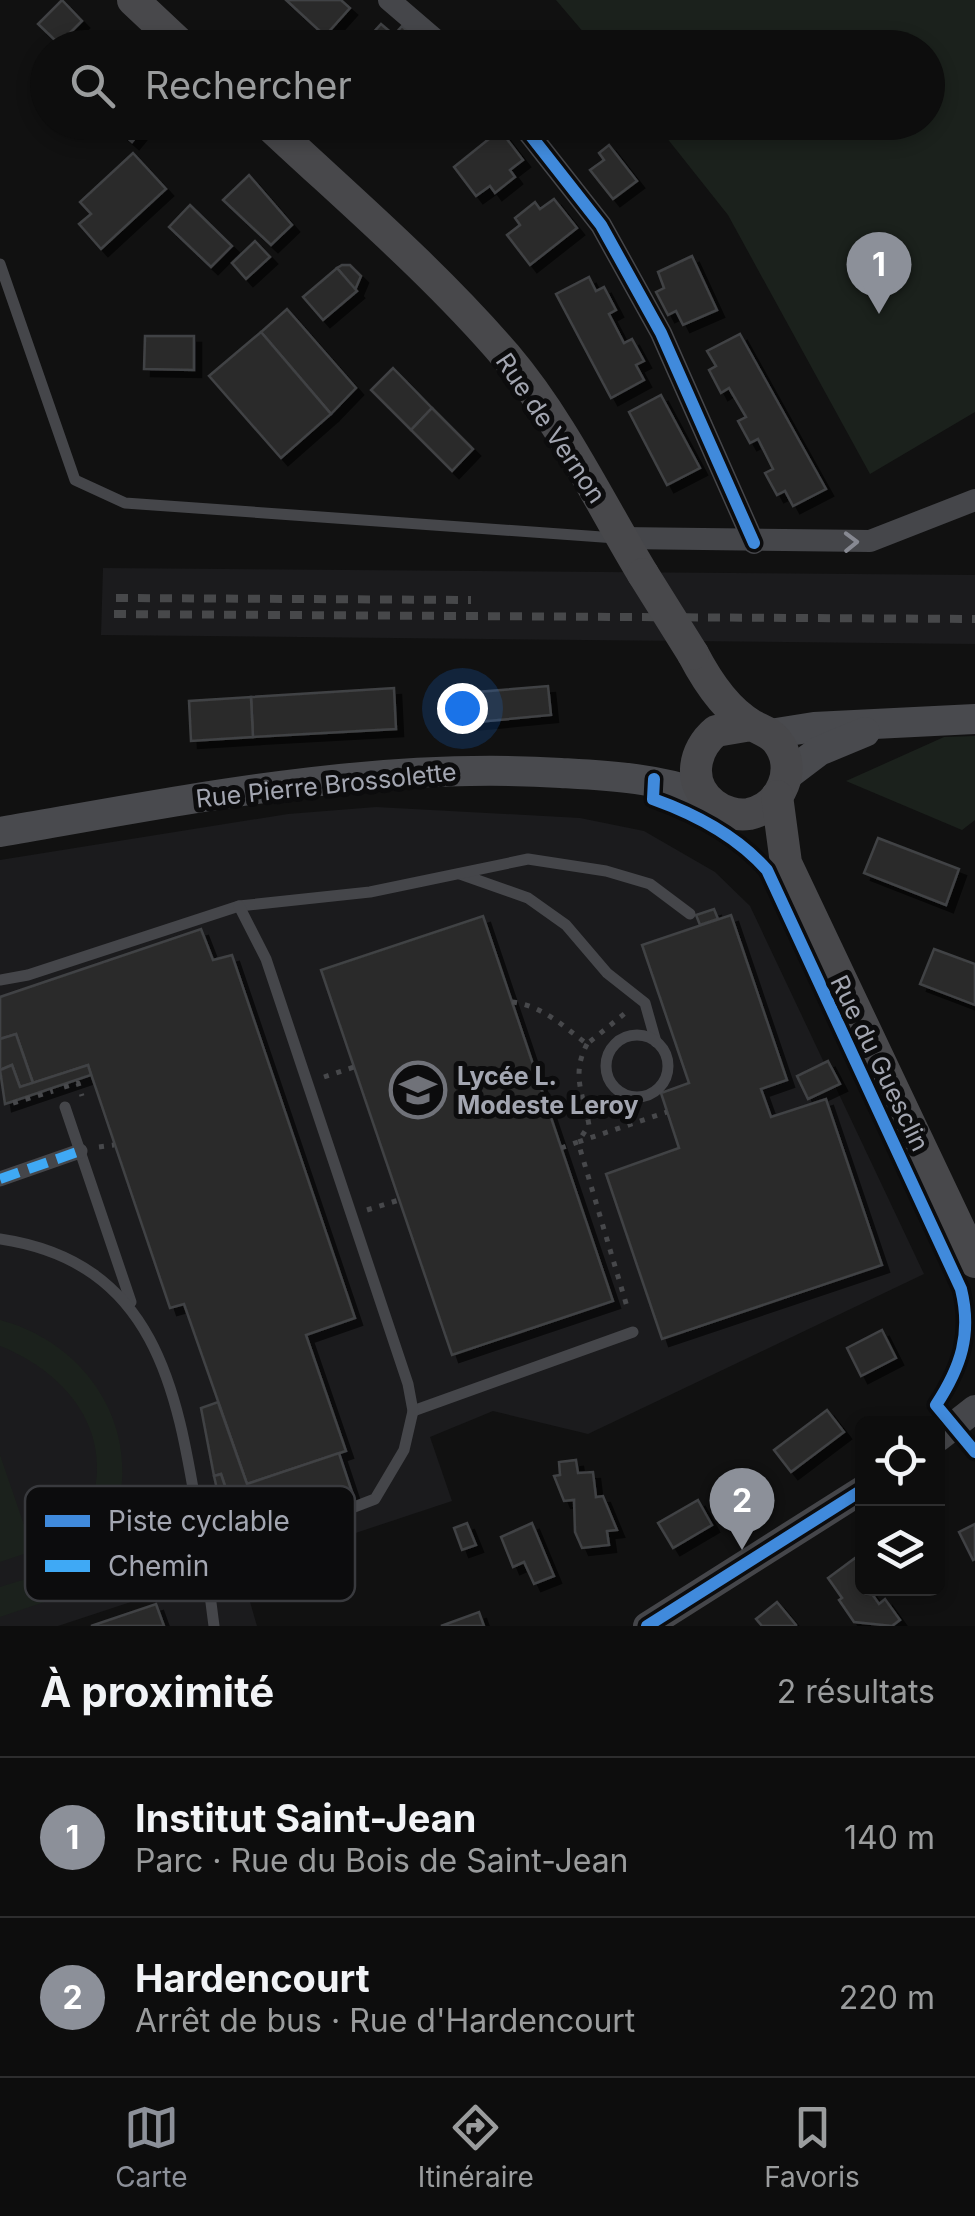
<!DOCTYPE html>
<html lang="fr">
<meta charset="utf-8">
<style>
body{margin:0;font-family:Inter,sans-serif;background:#1b1b1b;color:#f1f3f6}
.controls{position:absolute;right:30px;bottom:30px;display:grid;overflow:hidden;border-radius:15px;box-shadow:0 5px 15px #0003}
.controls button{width:90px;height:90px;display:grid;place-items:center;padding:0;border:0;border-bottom:2px solid #2d2d2e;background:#0d0d0d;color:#f1f3f6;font:50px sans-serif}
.you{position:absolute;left:462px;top:708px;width:35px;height:35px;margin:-25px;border:8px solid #fff;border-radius:50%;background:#1a73e8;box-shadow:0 0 0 15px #1a73e833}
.badge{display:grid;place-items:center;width:65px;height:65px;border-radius:50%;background:#8c9099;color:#fff;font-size:32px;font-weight:700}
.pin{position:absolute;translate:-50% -82px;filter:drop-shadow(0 2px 5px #0008)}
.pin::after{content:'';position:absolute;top:52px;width:35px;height:30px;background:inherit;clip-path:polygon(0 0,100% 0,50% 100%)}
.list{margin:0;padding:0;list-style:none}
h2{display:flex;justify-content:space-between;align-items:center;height:130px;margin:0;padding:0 40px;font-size:42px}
h2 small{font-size:32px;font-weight:400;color:#9a9c9d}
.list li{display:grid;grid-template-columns:65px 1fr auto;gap:30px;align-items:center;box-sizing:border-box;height:160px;padding:0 40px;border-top:2px solid #2d2d2e}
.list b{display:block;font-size:38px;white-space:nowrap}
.list p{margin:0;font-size:32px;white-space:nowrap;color:#9a9c9d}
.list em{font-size:32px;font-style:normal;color:#9a9c9d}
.icon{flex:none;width:55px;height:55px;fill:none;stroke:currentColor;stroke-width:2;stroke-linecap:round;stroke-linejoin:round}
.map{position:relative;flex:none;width:975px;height:1626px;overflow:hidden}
.search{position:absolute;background:#0d0d0d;box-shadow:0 5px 15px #0003;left:30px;right:30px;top:30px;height:110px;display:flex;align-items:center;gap:25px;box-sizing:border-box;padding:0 35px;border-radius:55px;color:#9a9c9d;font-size:38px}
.sheet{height:450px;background:#0d0d0d}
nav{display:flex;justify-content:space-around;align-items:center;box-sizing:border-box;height:140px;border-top:2px solid #2d2d2e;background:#0d0d0d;font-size:28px;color:#9a9c9d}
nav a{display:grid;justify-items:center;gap:5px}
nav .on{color:#8c9099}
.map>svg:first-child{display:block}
.built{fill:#1b1b1d}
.green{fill:#1b211c}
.building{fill:#2c2c2c;stroke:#414244;stroke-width:2.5;filter:url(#shadow)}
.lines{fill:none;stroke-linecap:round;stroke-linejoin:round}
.path{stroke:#47484b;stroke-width:5;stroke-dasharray:5 8;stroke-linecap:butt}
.service{stroke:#45464a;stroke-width:11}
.pedestrian{stroke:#45464a;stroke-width:15}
.minor{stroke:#45464a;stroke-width:22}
.tertiary{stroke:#45464a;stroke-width:28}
.secondary{stroke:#494a4e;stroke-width:30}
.primary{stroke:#48484b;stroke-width:32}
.rail{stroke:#47484a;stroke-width:8;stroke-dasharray:12 10;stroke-linecap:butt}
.primary-bridge{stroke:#48484b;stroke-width:32}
.quiet{stroke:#3fa9f5;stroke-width:10;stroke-dasharray:20 10;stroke-linecap:butt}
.cycleway-casing{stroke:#0c0c0d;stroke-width:19}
.cycleway{stroke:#408adc;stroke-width:12}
.oneway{stroke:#878992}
.labels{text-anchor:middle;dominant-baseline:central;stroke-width:10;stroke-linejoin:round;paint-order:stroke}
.street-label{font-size:25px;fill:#a3a6b1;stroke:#0c0c0d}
.poi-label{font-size:25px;font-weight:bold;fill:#a3a6b1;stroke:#0c0c0d;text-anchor:start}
.key{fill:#0c0c0d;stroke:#393a3e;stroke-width:2.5}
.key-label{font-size:28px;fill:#a3a6b1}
</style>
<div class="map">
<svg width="975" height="1626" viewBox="0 0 975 1626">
<defs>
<filter id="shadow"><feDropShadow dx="7" dy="7" stdDeviation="0" flood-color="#0009"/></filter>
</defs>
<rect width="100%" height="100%" fill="#111"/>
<g class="built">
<path d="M103,568L975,575V644L101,635Z"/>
<path d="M376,807L580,818L644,831L715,872L750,906L924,1274L588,1434L493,1411L430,1437L452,1501L241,1571L257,1626H165L152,1595L58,1626H0V860L288,814Z"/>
</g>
<g class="green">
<path d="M556,0H975V412L870,474L728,215L655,123L928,122V48L596,47Z"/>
<path d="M975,736V820L962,830L846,781L944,737Z"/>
<path d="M0,1320C103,1347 158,1460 97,1552L131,1542L142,1569L0,1617V1587C14,1582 31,1579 44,1571C66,1558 81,1533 89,1510C117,1434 68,1373 0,1346Z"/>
<path d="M0,1455L33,1551L0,1562Z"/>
</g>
<g class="building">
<path d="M62,0L82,21L59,44L38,24Z"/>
<path d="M286,0H341L350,8L325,36Z"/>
<path d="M381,24L394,35L402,26L420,43L417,48H359Z"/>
<path d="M109,122H140L136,127L141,131L132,142Z"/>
<path d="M500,130L523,160L510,170L515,177L495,193L490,186L476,196L454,167Z"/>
<path d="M609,145L637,181L613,199L590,170L604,160L599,153Z"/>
<path d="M133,153L166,189L101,249L79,224L91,214L80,202Z"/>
<path d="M249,175L292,225L271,245L223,200Z"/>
<path d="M554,199L577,228L530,265L507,235L520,225L515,218L535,202L540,209Z"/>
<path d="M190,205L232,246L211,267L169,227Z"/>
<path d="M255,241L270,257L246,279L232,263Z"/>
<path d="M692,256L717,310L683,325L676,311L668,315L656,292L664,288L658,272Z"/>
<path d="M342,265H350L361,276L355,290L337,268Z"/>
<path d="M337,268L357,291L323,320L303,297Z"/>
<path d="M589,277L596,291L604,287L616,310L609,314L624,343L632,339L644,361L636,365L644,380L611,398L556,294Z"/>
<path d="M287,309L356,388L331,414L261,332Z"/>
<path d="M261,332L331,414L281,458L209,376Z"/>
<path d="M740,334L826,489L793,506L785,491L777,495L765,473L773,469L758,439L750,443L738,421L746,417L729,388L721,393L709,370L716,366L707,351Z"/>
<path d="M145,336H194V370L144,369Z"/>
<path d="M393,368L432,408L411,430L371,390Z"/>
<path d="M661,395L700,468L667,485L629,412Z"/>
<path d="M432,408L473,449L452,471L411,430Z"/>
<path d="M548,686L551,715L467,723L465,693Z"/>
<path d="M394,688L396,729L253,737L251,697Z"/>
<path d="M251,697L253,737L191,741L189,701Z"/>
<path d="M878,838L959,869L946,905L864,873Z"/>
<path d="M714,909L718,919L700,925L696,915Z"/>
<path d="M731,915L787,1080L761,1089L771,1117L826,1099L882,1265L662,1339L606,1174L679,1148L661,1093L689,1083L642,945Z"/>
<path d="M483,916L613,1301L452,1355L321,970Z"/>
<path d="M201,929L213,960L232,955L355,1318L306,1335L346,1451L247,1484L184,1304L170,1308L88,1065L33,1083L16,1034L0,1039V997Z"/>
<path d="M934,949L975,964V1005L920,984Z"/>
<path d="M16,1034L33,1083L20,1087L12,1065L0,1070V1039Z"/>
<path d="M828,1061L840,1084L808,1099L797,1076Z"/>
<path d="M12,1065L20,1087L88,1065L91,1075L5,1104L0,1070Z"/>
<path d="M882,1330L896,1358L861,1376L847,1348Z"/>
<path d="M218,1402L247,1484L339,1453L352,1492L238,1532L234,1521L223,1523L218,1494L227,1492L221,1474L214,1476L201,1408Z"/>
<path d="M827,1410L844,1432L791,1472L774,1450Z"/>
<path d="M576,1460L578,1473L593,1472L596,1497L603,1496L617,1530L607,1531L609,1545L582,1548L575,1532L574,1500L564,1501L554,1476L560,1475L559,1462Z"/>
<path d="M221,1474L227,1492L218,1494L214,1476Z"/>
<path d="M698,1500L712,1525L673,1548L658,1523Z"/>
<path d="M467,1523L476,1545L462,1550L454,1528Z"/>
<path d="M532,1523L554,1576L534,1584L524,1562L513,1567L501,1537Z"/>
<path d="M975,1524V1559L973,1560L959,1532Z"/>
<path d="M855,1558L862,1568V1588H868L879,1604L885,1599L900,1620L892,1626L854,1622L839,1600L842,1598L828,1578Z"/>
<path d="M777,1602L796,1625V1626H762L756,1619Z"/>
<path d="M156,1604L164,1626H91Z"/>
<path d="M479,1612L484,1626H441Z"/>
</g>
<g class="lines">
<g class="path">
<path d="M512,1002C543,1006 563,1026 587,1044L629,1010"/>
<path d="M587,1044C571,1075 583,1093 589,1125L578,1142L667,1112"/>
<path d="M324,1077L354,1067"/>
<path d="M64,1087L78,1083L82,1096"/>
<path d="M13,1103L53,1091"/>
<path d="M99,1147L114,1145"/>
<path d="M561,1148L578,1142L628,1310"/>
<path d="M367,1210L399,1200"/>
</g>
<g class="service">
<path d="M0,264L75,480L125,503L616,538"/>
<path d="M460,874L528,898L566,925L607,973L645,1003L656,1042"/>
<path d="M0,980L28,975L239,906L370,892L528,859L606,871L650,884L690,914"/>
<circle cx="637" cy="1066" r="31"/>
<path d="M65,1107L131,1302"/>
<path d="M0,1239C175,1265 180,1423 206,1564"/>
<path d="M413,1411L633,1332"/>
<path d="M214,1626L206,1564L375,1499L404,1450L413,1411L408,1384L266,959L239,906"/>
</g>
<path class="pedestrian" d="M0,1179L80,1151"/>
<g class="minor">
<path d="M389,0L445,48"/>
<path d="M520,122L601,225L661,333L754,543"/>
<path d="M621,538L870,541L975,500"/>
</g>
<g class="tertiary">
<path d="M938,1438L975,1409"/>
<path d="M647,1626L862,1490"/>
</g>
<g class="secondary">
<path d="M770,734L814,727L975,719"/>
<path d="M786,776L819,751L865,732"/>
<path d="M0,832C185,800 373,761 561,773C612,776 656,778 704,795"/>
</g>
<g class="primary">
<path d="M133,0L184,48"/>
<path d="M266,122C347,198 433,271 506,356C561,421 599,501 643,574"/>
<path d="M693,654C706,679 726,710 752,725C761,730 770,732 777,741C798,768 782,807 749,814C737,816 723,812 713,804C687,784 693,750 716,731L751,725"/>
<path d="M777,796L786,863L975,1262"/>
</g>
<g class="rail">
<path d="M116,598L471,600"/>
<path d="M114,614L975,619"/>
</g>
<path class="primary-bridge" d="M643,574L693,654"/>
<path class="quiet" d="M0,1179L80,1151"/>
<g class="cycleway-casing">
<g id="cycleway">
<path d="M520,122L601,225L661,333L754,543"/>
<path d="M654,779L653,799C695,814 737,836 767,870L961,1289C972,1334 961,1367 936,1405L975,1452"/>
<path d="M647,1626L862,1490"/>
</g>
</g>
<use href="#cycleway" class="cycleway"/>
</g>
<defs><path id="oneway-chevron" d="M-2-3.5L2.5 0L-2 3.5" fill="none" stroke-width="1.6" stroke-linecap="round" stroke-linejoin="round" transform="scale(2.5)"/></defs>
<use class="oneway" href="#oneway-chevron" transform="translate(851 542) rotate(-1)"/>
<defs>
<g id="school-ring" transform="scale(2.875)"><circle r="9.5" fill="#0c0c0d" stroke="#707279" stroke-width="1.5"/><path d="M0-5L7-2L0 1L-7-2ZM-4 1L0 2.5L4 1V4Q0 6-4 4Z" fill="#707279"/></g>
</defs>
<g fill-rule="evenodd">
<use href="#school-ring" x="418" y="1090"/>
</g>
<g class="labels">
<g class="street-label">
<text transform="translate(551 428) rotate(56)">Rue de Vernon</text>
<text transform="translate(326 785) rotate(-6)">Rue Pierre Brossolette</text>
<text transform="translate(880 1063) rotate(64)">Rue du Guesclin</text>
</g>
<g class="poi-label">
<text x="457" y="1076">Lycée L.<tspan x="457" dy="29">Modeste Leroy</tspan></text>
</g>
</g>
<rect x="25" y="1486" width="330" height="115" rx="15" class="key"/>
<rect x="45" y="1515" width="45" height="12" fill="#408adc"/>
<rect x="45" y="1560" width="45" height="12" fill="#3fa9f5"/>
<g class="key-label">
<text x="108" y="1531">Piste cyclable</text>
<text x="108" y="1576">Chemin</text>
</g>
</svg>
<div class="controls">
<button><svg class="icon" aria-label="locate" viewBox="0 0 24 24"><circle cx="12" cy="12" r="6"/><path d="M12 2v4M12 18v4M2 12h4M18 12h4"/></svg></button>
<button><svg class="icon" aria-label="layers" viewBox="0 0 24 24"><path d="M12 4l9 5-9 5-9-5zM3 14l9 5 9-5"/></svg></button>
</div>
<div class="you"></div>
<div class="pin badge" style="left:879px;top:314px">1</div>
<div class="pin badge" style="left:742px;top:1550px">2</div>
<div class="search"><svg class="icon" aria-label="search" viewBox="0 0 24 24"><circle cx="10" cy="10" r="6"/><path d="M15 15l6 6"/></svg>Rechercher</div>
</div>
<section class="sheet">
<h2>À proximité<small>2 résultats</small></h2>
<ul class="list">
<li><span class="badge">1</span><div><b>Institut Saint-Jean</b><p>Parc · Rue du Bois de Saint-Jean</p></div><em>140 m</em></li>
<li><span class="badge">2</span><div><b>Hardencourt</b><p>Arrêt de bus · Rue d'Hardencourt</p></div><em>220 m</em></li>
</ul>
</section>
<nav>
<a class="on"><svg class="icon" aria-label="map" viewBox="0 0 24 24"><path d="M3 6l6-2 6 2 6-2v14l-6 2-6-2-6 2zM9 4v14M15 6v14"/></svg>Carte</a>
<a><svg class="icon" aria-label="directions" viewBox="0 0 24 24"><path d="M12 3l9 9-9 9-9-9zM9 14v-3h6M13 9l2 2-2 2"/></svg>Itinéraire</a>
<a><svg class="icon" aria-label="saved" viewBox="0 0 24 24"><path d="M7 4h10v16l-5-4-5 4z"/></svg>Favoris</a>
</nav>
